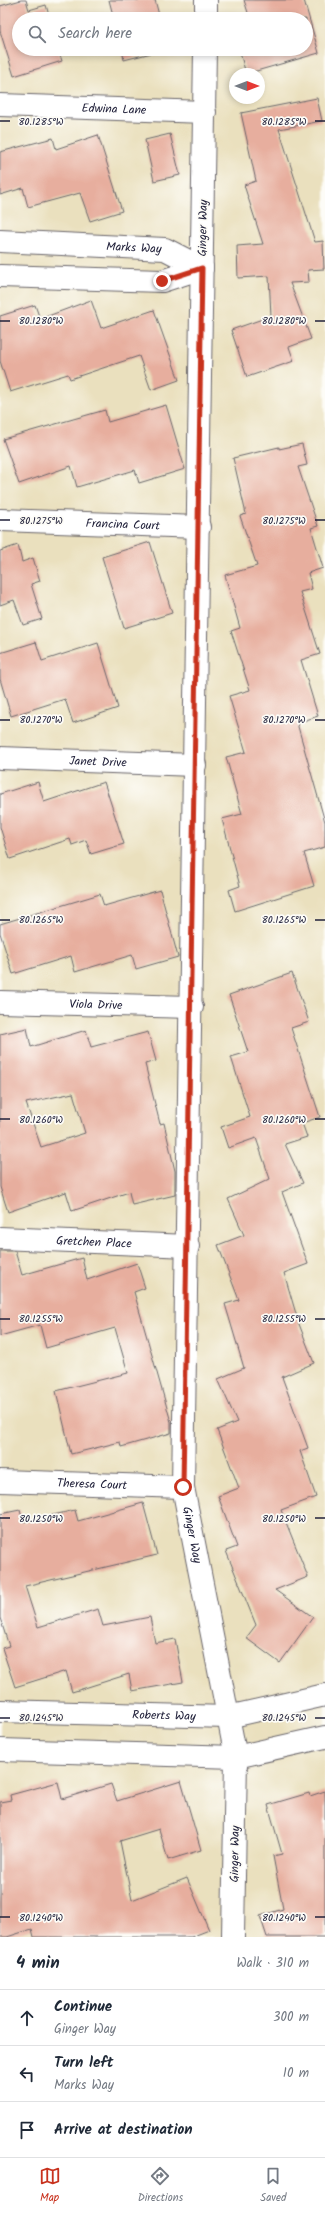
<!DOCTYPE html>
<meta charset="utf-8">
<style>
body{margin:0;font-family:Kalam,sans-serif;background:#f2f2f3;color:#1f2937}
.compass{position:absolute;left:229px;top:68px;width:36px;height:36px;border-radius:50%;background:#fff;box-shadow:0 2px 6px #0003;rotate:90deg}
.stop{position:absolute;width:12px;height:12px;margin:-9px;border:3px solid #c8321e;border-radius:50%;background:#fff}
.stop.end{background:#c8321e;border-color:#fff;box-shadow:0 1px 4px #0008}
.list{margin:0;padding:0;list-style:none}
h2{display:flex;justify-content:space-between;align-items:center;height:52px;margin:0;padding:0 16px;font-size:17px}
h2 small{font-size:13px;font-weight:400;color:#747a83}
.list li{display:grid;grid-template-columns:26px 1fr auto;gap:12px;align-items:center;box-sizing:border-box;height:56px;padding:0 16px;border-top:1px solid #e0e1e3}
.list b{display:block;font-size:15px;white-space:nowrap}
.list p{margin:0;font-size:13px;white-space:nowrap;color:#747a83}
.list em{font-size:13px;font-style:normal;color:#747a83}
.icon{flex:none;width:22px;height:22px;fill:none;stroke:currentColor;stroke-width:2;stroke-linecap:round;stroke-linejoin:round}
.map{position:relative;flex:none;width:325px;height:1937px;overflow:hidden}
.search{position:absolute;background:#fff;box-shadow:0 2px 6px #0003;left:12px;right:12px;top:12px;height:44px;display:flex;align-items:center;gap:10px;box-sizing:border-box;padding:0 14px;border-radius:22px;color:#747a83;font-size:15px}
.sheet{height:220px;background:#fff}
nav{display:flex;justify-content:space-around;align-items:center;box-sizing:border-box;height:56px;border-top:1px solid #e0e1e3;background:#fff;font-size:11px;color:#747a83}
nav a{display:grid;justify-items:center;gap:2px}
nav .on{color:#c8321e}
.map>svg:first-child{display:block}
.building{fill:#e7ae9e;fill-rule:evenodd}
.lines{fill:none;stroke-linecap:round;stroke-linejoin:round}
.street-casing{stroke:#686469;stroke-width:24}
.street{stroke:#fff;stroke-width:22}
.route{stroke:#c8321e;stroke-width:5}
.ticks{fill:none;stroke:#22223b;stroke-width:1.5}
.labels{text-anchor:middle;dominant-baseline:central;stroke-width:3.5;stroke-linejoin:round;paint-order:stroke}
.street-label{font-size:12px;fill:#22223b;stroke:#fdfcf7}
.ticks-label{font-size:10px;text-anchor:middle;fill:#22223b;stroke:#fdfcf7;stroke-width:3.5;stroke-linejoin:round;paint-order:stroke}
</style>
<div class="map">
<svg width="325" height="1937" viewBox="0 0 325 1937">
<rect width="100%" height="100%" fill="#fdfcf7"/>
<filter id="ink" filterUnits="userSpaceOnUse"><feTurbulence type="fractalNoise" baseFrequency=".025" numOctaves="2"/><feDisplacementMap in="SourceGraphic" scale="8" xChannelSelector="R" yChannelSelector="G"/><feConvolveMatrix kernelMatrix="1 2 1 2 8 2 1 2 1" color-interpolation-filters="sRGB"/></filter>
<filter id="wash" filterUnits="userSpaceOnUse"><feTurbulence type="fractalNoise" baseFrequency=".012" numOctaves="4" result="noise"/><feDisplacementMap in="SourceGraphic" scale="16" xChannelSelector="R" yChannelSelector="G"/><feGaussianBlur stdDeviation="0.9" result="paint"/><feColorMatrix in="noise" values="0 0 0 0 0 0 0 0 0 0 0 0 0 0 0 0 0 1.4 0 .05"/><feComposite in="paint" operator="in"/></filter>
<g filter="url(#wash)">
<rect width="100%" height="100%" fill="#eae0be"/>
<g id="blocks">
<g class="building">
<path d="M21,0H26L29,10L46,5L50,19H19V49H58L62,61L14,76L0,31V6Z"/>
<path d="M109,0H155L160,19H114Z"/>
<path d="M244,0H304L319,53L246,74L239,49H306V19H250Z"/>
<path d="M122,49H167L124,60Z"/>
<path d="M317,98L322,121L279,129L315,242L323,241L324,269L308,270L309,282L290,283L311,339L289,347L294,361L247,377L231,330L271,316L269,276L238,278L237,246L263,244L244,185L256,181L241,113Z"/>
<path d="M170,134L180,175L154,181L145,140Z"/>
<path d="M98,135L122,211L90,221L80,193L28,207L23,188L0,195V152L53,138L56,149Z"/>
<path d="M91,300L101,328L154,310L179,380L151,390L139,356L70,379L68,374L10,392L0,361V316L35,305L40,319Z"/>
<path d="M166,405L185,469L139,483L135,470L77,487L71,466L19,484L3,439L105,410L108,422Z"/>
<path d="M302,444L307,465L298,467L318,526L311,528L323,568L308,573L312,589L300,592L320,654L301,660L318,716L297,723L325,822V847L304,853L314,886L235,911L229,890L240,886L222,819L242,814L226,757L246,752L229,696L250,690L231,631L240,628L225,575L257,566L240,516L246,514L233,458L279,447V449Z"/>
<path d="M150,542L172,613L124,628L102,557Z"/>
<path d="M18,545L22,562L33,558L40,581L31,584L42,619L23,625L14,600L0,605V551Z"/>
<path d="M36,642L42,661L98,643L118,708L73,723L65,699L11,716L0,679V653Z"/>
<path d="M38,782L44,802L104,782L124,844L91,854L86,840L72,845L70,839L10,859L0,827V794Z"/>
<path d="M160,890L178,957L136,969L132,955L75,972L71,956L13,974L0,933V924L100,894L104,906Z"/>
<path d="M292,973L309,1022L291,1028L320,1117L302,1123L307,1137L285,1144L303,1183L282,1192L308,1264L284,1273L299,1324L314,1363L282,1377L308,1448L300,1451L316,1497L281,1510L308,1577L275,1590L313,1617L280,1663L246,1638L256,1625L226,1551L237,1547L218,1496L239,1488L217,1430L237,1422L218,1379L244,1368L225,1304L239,1300L218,1245L244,1235L228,1199L270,1179L256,1138L228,1148L221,1127L250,1117L231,1057L248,1052L229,995Z"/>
<path d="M27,1028L31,1047L86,1030L91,1047L148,1032L156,1061L145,1064L160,1124L164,1123L175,1171V1195L132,1205L129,1192L72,1211L66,1192L8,1212L0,1187V1034ZM73,1093L85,1133L41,1147L26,1103Z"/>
<path d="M0,1251H15L22,1275L82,1258L87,1280L137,1263L145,1288L134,1292L171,1422V1433L121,1447L120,1442L71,1454L56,1391L128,1373L115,1328L46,1348L40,1325L0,1336Z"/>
<path d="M143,1503L157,1555L25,1586L38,1627L98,1609L103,1626L150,1617L155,1643L175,1639L183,1682L132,1691L129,1674L72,1692L66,1671L15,1687L2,1648L9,1646L0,1618V1514L20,1510L23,1522L75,1510L78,1521Z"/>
<path d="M181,1781L201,1850L168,1860L159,1829L120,1841L132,1900L187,1878L209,1930L191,1937H34L32,1929L7,1937H0V1802L11,1800L10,1795L58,1782L62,1799L111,1784L117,1801Z"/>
<path d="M325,1791V1937H267L260,1916L283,1909L273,1856L282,1854L268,1805L309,1793L310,1796Z"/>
</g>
</g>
</g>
<g filter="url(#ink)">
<use href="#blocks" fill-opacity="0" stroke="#686469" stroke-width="1"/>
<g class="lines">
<g class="street-casing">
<g id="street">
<path d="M206,19V0"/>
<path id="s1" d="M205,49L183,1487L236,1757L233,1937"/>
<path id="s2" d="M0,105L205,112"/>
<path id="s3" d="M0,241L165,249L202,268"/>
<path d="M0,276L162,281L202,268"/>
<path id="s4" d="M0,520L199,527"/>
<path id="s5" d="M0,758L195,765"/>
<path id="s6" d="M0,1002L192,1007"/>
<path id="s7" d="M0,1238L188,1246"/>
<path id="s8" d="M0,1481L183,1487"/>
<path id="s9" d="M0,1711L228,1717L325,1695"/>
<path d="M0,1750L236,1757L325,1737"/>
</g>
</g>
<use href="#street" class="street"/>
</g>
</g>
<g class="lines" filter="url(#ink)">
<path class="route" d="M162,281L202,268L183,1487"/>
</g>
<path class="ticks" d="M0,121H10M315,121H325M0,321H10M315,321H325M0,520H10M315,520H325M0,720H10M315,720H325M0,920H10M315,920H325M0,1119H10M315,1119H325M0,1319H10M315,1319H325M0,1518H10M315,1518H325M0,1718H10M315,1718H325M0,1917H10M315,1917H325"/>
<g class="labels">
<g class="street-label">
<text stroke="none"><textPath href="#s2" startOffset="114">Edwina Lane</textPath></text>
<text transform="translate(203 228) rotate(-89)">Ginger Way</text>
<text stroke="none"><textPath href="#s3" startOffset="134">Marks Way</textPath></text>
<text stroke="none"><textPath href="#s4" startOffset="123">Francina Court</textPath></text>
<text stroke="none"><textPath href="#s5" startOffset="98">Janet Drive</textPath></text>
<text stroke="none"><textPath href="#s6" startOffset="96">Viola Drive</textPath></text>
<text stroke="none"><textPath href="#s7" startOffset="94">Gretchen Place</textPath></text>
<text stroke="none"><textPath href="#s8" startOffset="92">Theresa Court</textPath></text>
<text stroke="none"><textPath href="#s1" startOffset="1487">Ginger Way</textPath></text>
<text stroke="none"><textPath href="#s9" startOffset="164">Roberts Way</textPath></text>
<text transform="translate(235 1854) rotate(-89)">Ginger Way</text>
</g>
</g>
<g class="ticks-label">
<text x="284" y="125">80.1285°W</text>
<text x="41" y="125">80.1285°W</text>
<text x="41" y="324">80.1280°W</text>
<text x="284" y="324">80.1280°W</text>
<text x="41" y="524">80.1275°W</text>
<text x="284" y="524">80.1275°W</text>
<text x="284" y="723">80.1270°W</text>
<text x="41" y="723">80.1270°W</text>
<text x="284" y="923">80.1265°W</text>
<text x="41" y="923">80.1265°W</text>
<text x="41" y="1123">80.1260°W</text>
<text x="284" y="1123">80.1260°W</text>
<text x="41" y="1322">80.1255°W</text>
<text x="284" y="1322">80.1255°W</text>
<text x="284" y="1522">80.1250°W</text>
<text x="41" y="1522">80.1250°W</text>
<text x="284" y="1721">80.1245°W</text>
<text x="41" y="1721">80.1245°W</text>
<text x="41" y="1921">80.1240°W</text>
<text x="284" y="1921">80.1240°W</text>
</g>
</svg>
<svg class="compass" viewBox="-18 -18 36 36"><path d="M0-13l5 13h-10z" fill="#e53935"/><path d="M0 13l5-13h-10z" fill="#747a83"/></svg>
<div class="stop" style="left:183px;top:1487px"></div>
<div class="stop end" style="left:162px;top:281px"></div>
<div class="search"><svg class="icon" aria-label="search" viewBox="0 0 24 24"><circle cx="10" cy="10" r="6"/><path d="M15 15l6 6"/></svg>Search here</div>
</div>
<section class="sheet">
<h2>4 min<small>Walk · 310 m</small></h2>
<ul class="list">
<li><svg class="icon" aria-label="ahead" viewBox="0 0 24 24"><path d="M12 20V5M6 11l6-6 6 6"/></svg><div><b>Continue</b><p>Ginger Way</p></div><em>300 m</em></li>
<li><svg class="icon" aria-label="left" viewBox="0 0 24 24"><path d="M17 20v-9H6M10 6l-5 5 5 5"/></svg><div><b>Turn left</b><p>Marks Way</p></div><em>10 m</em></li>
<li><svg class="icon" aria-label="arrive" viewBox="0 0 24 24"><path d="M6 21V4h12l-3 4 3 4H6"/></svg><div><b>Arrive at destination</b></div></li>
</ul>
</section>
<nav>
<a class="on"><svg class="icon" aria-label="map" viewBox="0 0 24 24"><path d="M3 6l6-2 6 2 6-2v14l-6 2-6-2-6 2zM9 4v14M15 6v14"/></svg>Map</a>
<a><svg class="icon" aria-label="directions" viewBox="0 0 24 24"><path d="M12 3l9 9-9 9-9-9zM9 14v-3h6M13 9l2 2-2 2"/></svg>Directions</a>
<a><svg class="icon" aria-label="saved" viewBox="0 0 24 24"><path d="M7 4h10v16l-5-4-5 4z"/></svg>Saved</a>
</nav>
